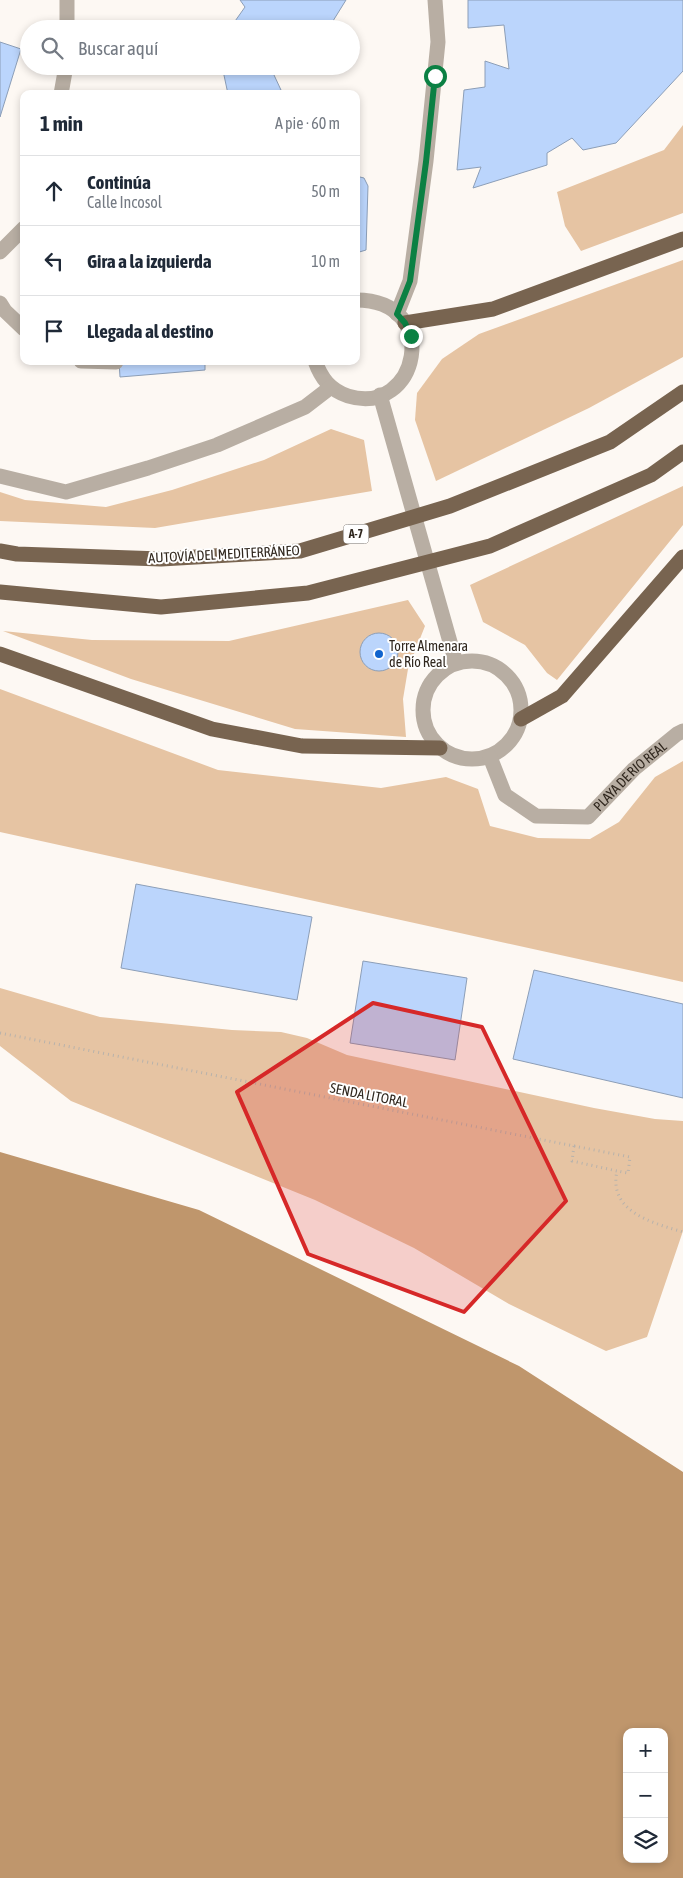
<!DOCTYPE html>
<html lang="es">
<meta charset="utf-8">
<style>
body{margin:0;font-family:"Asap Condensed",sans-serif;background:#f2f2f3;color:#1f2937}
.controls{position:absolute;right:15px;bottom:15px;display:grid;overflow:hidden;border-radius:10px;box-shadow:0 2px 8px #0003}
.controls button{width:45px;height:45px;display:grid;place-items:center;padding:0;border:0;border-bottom:1px solid #e0e1e3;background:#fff;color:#1f2937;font:25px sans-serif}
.stop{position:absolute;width:15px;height:15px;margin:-11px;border:4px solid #0b8043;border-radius:50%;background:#fff}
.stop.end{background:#0b8043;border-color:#fff;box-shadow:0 1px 5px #0008}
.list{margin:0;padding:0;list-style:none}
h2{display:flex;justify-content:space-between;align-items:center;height:65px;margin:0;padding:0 20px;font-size:21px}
h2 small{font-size:16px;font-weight:400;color:#747a83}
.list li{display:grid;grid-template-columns:32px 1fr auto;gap:15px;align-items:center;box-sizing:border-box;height:70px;padding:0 20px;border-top:1px solid #e0e1e3}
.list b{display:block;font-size:19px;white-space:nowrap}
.list p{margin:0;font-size:16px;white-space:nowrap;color:#747a83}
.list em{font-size:16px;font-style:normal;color:#747a83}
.icon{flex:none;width:28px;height:28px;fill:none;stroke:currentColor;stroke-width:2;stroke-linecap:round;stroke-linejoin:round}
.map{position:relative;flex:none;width:683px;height:1878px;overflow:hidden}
.search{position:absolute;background:#fff;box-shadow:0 2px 8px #0003;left:20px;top:20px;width:340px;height:55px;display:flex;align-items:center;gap:12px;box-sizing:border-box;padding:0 18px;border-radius:28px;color:#747a83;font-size:19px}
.panel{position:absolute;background:#fff;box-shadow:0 2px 8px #0003;left:20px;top:90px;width:340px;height:275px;border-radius:10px}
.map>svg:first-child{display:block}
.green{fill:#e6c4a3}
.water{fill:#bf966c;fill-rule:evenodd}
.building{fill:#bbd5fc;stroke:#8c9eb7}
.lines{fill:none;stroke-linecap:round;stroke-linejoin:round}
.path{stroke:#b8b2ab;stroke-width:3;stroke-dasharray:1 4;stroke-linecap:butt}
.service{stroke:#b8aea3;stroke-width:15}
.minor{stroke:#b8aea3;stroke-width:15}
.trunk{stroke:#786450;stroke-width:15}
.route{stroke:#0b8043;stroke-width:6}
.marked{fill:#d62828;fill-opacity:0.2;stroke:#d62828;stroke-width:4;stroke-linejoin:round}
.poi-dot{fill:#1064ce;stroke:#fff;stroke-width:2}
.labels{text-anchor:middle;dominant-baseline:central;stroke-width:4;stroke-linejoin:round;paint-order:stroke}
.shield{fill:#fff;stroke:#6e6862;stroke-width:1}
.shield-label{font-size:12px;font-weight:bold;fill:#30271e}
.street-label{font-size:14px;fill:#30271e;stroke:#fff}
.poi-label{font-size:14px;fill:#30271e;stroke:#fff;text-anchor:start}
</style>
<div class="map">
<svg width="683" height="1878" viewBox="0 0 683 1878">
<rect width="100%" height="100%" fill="#fdf8f3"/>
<g class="green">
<path d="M683,125V213L581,251L565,226L557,192L664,150Z"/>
<path d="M683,260V357L589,408L436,481L415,420L417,393L442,359L479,334Z"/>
<path d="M331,429L364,440L372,491L155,528L0,521V492L25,500L106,507L172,490L264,460Z"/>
<path d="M683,486V525L557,680L547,673L525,645L483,622L470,585Z"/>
<path d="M408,600L425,626L408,669L403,699L406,737L295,729L131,679L3,631L92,640L229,641Z"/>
<path d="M0,689L218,770L381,788L446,777L478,789L490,826L538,838L590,839L619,822L655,777L683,761V982L0,832Z"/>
<path d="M0,988L100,1017L232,1030L281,1032L307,1038L347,1055L594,1108L655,1119L683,1121V1231L647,1337L606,1351L509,1304L414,1248L315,1200L71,1101L0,1046Z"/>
</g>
<path class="water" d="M0,1152L199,1210L519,1366L683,1472V1878H0ZM627,1732H664V1859H627Z"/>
<g class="building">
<path d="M240,0H346L328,29H241L233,24L245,7Z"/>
<path d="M468,0H683V71L616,143L583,150L572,138L547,153V165L473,188L481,167L457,170L464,90L485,87V61L509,69L504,25L468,28Z"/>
<path d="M0,42L21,49L0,117Z"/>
<path d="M222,66H281L274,75L281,90L267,94H228Z"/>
<path d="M356,176L364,178L368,186L366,250L356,253Z"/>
<path d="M119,361H205V370L120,377Z"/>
<circle cx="379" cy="652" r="19"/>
<path d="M136,884L312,917L297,1000L121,968Z"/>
<path d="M363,961L467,978L455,1060L350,1043Z"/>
<path d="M534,970L683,1004V1098L513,1059Z"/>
</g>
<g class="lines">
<g class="path">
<path d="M0,1033L574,1146L572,1161L617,1171C608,1212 653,1223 683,1232"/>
<path d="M574,1146L630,1157L628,1173L617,1171"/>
</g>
<g class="service">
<path d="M67,29V0"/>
<path d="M61,94L66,66"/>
<path d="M0,252L24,228"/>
<path d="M0,303L5,311L24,329"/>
<path d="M81,361L116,362"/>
</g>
<g class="minor">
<path d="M397,314L410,281L426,161L438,42L435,0"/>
<path d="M315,361C321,378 330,390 348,396C418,418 444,300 356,300"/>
<path d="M380,395L456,663"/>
<path d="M0,476L66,492L148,468L217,445L305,407L331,387"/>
<circle cx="472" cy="710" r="49"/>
<path id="s1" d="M490,757L505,795L536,816L588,817L634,769L677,734L683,731"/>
</g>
<g class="trunk">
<path d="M405,323L493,309L683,239"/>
<path d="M0,551L17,554L161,559L300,551L450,506L610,442L683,392"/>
<path d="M0,592L161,607L308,593L490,546L651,475L683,452"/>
<path d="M0,654L212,729L302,746L440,748"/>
<path d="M521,719L562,696L683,557"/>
</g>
</g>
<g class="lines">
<path class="route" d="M411,336L405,323L397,314L410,281L426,162L435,76"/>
</g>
<path class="marked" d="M373,1003L482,1027L566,1201L464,1312L308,1254L237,1092Z"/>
<circle class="poi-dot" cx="379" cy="654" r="5"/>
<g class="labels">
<rect class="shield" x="343.5" y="524.5" width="25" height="19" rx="4"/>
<g class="shield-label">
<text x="356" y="534">A-7</text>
</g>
<g class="street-label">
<text transform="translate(224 554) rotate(-3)">AUTOVÍA DEL MEDITERRÁNEO</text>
<text stroke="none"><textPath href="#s1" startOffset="189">PLAYA DE RIO REAL</textPath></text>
<text transform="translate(369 1095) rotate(11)">SENDA LITORAL</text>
</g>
<g class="poi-label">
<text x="389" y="646">Torre Almenara<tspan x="389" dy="16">de Río Real</tspan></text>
</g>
</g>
</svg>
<div class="controls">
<button>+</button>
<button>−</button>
<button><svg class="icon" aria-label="layers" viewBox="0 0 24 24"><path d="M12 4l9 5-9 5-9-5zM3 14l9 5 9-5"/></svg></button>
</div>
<div class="stop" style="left:435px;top:76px"></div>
<div class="stop end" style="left:411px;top:336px"></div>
<div class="search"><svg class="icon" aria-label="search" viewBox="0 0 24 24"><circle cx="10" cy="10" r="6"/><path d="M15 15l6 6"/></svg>Buscar aquí</div>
<section class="panel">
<h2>1 min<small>A pie · 60 m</small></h2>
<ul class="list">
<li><svg class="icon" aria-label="ahead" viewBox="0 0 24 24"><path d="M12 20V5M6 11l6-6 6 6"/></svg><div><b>Continúa</b><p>Calle Incosol</p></div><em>50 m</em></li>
<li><svg class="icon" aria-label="left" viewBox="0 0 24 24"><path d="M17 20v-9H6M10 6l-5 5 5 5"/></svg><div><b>Gira a la izquierda</b></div><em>10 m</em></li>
<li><svg class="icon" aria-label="arrive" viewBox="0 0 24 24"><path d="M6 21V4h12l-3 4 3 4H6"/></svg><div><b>Llegada al destino</b></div></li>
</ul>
</section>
</div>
